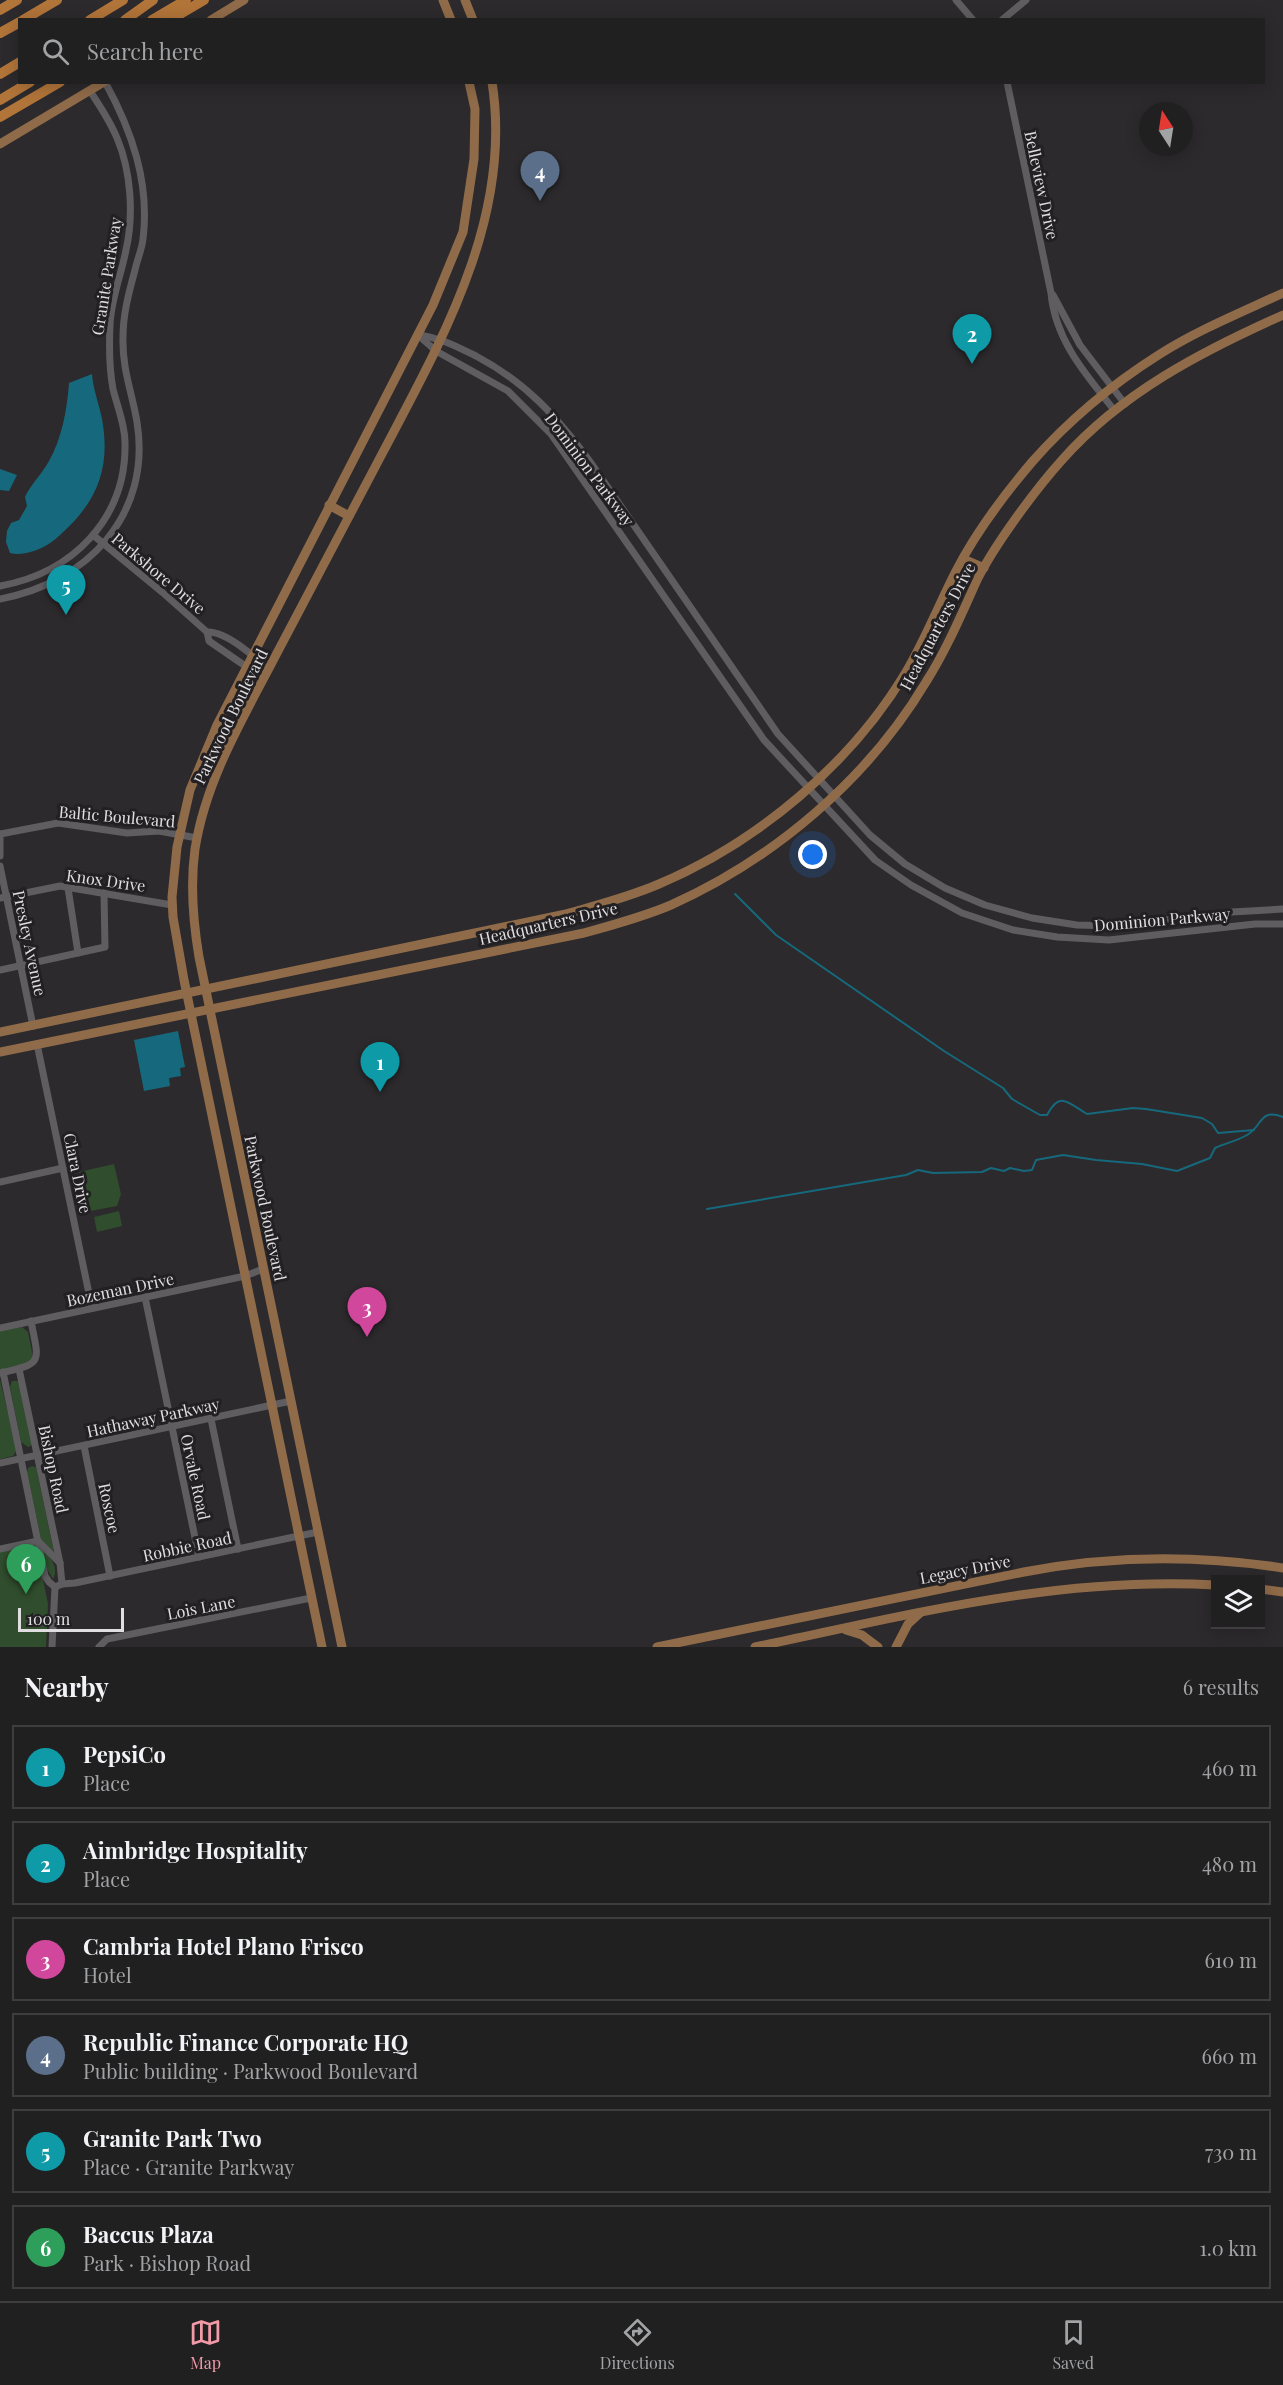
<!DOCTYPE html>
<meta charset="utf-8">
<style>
body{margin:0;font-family:"Playfair Display",serif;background:#29282a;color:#f1f3f6}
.controls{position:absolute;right:18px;bottom:18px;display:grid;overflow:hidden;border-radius:0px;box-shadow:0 3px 15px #0003}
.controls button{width:54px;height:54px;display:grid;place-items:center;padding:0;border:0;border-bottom:2px solid #3e3e3f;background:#212021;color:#f1f3f6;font:30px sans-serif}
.compass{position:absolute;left:1139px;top:102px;width:54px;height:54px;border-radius:50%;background:#212021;box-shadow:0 3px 15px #0003;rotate:348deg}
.scale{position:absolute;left:18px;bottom:15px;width:106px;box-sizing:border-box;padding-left:6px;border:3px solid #e0dee0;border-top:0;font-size:16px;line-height:21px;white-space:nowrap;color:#e0dee0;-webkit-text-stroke:4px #222022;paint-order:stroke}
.you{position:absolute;left:813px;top:855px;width:21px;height:21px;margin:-15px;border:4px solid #fff;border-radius:50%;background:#1a73e8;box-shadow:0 0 0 9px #1a73e833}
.badge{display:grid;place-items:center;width:39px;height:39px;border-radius:50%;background:#f39aa9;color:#fff;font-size:20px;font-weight:700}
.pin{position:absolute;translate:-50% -50px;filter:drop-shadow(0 2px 3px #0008)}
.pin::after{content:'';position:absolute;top:32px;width:21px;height:18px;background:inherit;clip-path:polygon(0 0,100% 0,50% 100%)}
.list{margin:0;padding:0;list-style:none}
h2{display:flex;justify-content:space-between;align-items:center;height:78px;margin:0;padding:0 24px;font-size:26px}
h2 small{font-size:20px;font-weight:400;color:#a2a3a5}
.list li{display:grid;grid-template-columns:39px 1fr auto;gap:18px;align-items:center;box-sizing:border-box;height:84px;margin:0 12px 12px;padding:0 12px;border:2px solid #3e3e3f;border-radius:0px}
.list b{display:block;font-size:22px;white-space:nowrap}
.list p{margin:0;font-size:20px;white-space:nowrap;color:#a2a3a5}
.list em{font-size:20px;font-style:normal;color:#a2a3a5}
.icon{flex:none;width:33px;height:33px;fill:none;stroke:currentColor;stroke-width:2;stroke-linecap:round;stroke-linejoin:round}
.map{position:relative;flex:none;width:1283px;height:1647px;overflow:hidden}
.search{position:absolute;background:#212021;box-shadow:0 3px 15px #0003;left:18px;right:18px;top:18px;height:66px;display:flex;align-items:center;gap:15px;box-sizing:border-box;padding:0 21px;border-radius:0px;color:#a2a3a5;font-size:22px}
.sheet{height:654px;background:#212021}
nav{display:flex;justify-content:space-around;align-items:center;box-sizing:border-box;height:84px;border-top:2px solid #3e3e3f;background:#212021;font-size:16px;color:#a2a3a5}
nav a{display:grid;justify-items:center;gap:3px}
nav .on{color:#f39aa9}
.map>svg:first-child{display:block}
.green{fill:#304d2d}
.water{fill:#16697c}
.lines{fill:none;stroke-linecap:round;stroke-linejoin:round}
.stream{stroke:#16697c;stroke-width:2}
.minor{stroke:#5f5d60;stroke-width:7}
.major{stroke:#906b49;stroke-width:9}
.highway{stroke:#b17439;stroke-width:10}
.labels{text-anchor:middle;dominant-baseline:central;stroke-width:6;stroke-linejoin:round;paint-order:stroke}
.street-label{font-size:16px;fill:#e0dee0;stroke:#222022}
</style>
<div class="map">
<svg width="1283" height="1647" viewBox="0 0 1283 1647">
<rect width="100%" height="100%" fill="#2c2a2c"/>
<g class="green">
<path d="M114,1164L121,1194L117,1206L85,1212L79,1172Z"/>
<path d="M119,1211L122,1226L97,1232L94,1217Z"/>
<path d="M22,1327L28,1332L33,1357L28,1364L0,1370V1331Z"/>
<path d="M0,1380L17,1450L13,1456L0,1459Z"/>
<path d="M12,1381H19L32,1445L28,1447L21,1442L10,1387Z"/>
<path d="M32,1466L36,1467L54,1552L41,1539L27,1473L28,1468Z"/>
<path d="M31,1546L37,1551L48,1604L46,1647H0V1552Z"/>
<path d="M43,1550C51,1558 59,1568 53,1579L47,1569Z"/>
</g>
<g class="water">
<path d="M92,374C93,389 99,404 102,419C111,468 97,502 60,535C48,547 27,557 10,553L6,542L7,531L11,523L19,520L27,506L25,497C31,484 42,474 49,461C62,438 67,410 69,383Z"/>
<path d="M0,469L17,475L9,491L0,490Z"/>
<path d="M178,1031L185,1067L180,1068L181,1076L169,1078L170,1086L144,1091L134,1040Z"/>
</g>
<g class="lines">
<g class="stream">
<path d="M735,894L776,935L944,1051L1003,1088L1012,1099L1040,1115H1047C1060,1090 1068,1103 1087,1114L1133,1108L1146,1109L1202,1118L1212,1124L1218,1133L1254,1130"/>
<path d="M707,1209L906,1175L918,1170L933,1173L982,1172L991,1168L1004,1171L1010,1168L1024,1171L1032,1170L1036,1160L1063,1155L1096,1160L1142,1164L1177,1171L1210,1158L1215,1148C1226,1143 1237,1141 1247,1135C1263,1126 1259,1108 1283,1117"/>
</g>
<g class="minor">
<path d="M956,0L973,20"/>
<path d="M1002,20L1026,0"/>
<path d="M1007,82L1051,293C1055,340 1086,375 1115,411"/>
<path d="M1053,295L1080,345L1125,404"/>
<path d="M418,335L436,351L508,391L551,434L764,740L875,860L911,885L962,913L1013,930L1057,937L1109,940L1255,924H1283"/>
<path d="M420,335C443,339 455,346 476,356C527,383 557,417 591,463L778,734L870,835L905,864L945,888L985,905L1032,918L1077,925L1115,926L1232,912L1283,909"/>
<path d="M93,535L162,592L207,632L209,641L238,661L247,667L268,670"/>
<path d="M0,586C72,573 127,519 125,442C125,424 117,406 113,389C109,368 109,347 110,325C111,299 121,276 126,250C134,215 131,171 117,138C110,121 100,106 90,91"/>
<path d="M0,599C87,583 152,515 137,422C132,392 122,369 123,337C123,314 129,292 135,270C137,260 142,249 143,239C150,183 132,131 105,82"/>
<path d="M207,632C226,631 254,656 268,670"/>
<path d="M0,834L58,823L127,833L159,831L197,838"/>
<path d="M0,856V834"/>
<path d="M0,866L33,1026"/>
<path d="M68,888L78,953"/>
<path d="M0,898L60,886L172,905"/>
<path d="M0,970L105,947L104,893"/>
<path d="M37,1044L92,1308"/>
<path d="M0,1182L63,1168"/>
<path d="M145,1297L199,1557"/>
<path d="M0,1328L245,1276L263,1269"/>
<path d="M19,1369L60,1563L62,1584L55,1587L52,1647"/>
<path d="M3,1372L45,1576L49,1582L55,1587"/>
<path d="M1,1373C44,1363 39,1363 31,1321"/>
<path d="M211,1419L238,1549"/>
<path d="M84,1446L110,1576"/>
<path d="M0,1463L291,1401"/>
<path d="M0,1549L38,1541L60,1563"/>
<path d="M62,1584L75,1583L318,1532"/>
<path d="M99,1647L107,1639L311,1598"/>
</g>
<g class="major">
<path d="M443,0L451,20"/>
<path d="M465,0L473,20"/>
<path d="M211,20L244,0"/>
<path d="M0,144L104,82"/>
<path d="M329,505L349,516"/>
<path d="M963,559L984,568"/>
<path d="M0,1032L566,914C598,905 629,897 659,884C758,842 851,764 906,672C925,640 939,604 956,571C976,532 1004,495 1032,462C1068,421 1114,383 1160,354C1198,330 1242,312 1283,293"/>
<path d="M0,1052L584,933C613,925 643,917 671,905C774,859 868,779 926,682C947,649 962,613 978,578C996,543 1035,490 1062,460C1121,393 1202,351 1283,315"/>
<path d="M1260,1589L1283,1592"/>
<path d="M846,1630L862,1635L878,1647"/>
<path d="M322,1647L184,980L173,917L172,897L177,847L190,790L217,725L433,305L463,232L474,159L475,109L469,82"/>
<path d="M342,1647L199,957C193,921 190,885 195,849C206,778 245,715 277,653C312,586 348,519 383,452C443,338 513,216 492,82"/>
<path d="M657,1647L1024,1572C1108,1556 1198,1555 1283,1568"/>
<path d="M755,1647C909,1615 1057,1576 1216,1585"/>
<path d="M896,1647L908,1624L920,1613"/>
</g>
<g class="highway">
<path d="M0,10L17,0"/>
<path d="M23,20L57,0"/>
<path d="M90,20L123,0"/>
<path d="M125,20L153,0"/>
<path d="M152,20L186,0"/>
<path d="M170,20L204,0"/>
<path d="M0,33L20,22"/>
<path d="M0,74L20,62"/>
<path d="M0,100L30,82"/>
<path d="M0,117L60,82"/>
</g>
</g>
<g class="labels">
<g class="street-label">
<text transform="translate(1042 185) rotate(78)">Belleview Drive</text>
<text transform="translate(106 276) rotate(-81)">Granite Parkway</text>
<text transform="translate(590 469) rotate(53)">Dominion Parkway</text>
<text transform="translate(159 573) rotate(40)">Parkshore Drive</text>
<text transform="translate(937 626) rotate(-62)">Headquarters Drive</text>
<text transform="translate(230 716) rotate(-64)">Parkwood Boulevard</text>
<text transform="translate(117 816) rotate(5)">Baltic Boulevard</text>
<text transform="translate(106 880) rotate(8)">Knox Drive</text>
<text transform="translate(1162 919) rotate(-5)">Dominion Parkway</text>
<text transform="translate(548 923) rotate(-13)">Headquarters Drive</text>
<text transform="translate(30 943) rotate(78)">Presley Avenue</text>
<text transform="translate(78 1173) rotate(78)">Clara Drive</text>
<text transform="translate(266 1208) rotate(78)">Parkwood Boulevard</text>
<text transform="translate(120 1289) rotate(-12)">Bozeman Drive</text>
<text transform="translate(153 1417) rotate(-12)">Hathaway Parkway</text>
<text transform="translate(54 1469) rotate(78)">Bishop Road</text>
<text transform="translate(196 1477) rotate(78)">Orvale Road</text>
<text transform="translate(110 1508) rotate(78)">Roscoe</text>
<text transform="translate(187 1546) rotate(-12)">Robbie Road</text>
<text transform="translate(965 1569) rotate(-11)">Legacy Drive</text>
<text transform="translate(201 1607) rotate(-11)">Lois Lane</text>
</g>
</g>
</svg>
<div class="controls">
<button><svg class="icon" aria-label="layers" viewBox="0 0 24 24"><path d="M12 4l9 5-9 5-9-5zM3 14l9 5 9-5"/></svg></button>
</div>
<svg class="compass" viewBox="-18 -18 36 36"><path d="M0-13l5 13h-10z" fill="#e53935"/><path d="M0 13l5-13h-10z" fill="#a2a3a5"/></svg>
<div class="scale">100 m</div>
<div class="you"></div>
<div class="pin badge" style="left:380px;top:1092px;background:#0f9aa8">1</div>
<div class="pin badge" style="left:972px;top:364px;background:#0f9aa8">2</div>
<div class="pin badge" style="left:367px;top:1337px;background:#d1479c">3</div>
<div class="pin badge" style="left:540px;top:201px;background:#5c6f8a">4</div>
<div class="pin badge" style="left:66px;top:615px;background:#0f9aa8">5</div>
<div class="pin badge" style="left:26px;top:1594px;background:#2e9e5b">6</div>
<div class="search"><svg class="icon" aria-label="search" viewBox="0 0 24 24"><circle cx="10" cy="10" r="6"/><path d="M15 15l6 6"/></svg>Search here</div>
</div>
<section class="sheet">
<h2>Nearby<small>6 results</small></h2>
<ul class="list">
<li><span class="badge" style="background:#0f9aa8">1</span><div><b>PepsiCo</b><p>Place</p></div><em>460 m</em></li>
<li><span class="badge" style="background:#0f9aa8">2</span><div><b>Aimbridge Hospitality</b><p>Place</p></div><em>480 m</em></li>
<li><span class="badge" style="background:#d1479c">3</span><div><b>Cambria Hotel Plano Frisco</b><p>Hotel</p></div><em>610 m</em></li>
<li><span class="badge" style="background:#5c6f8a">4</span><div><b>Republic Finance Corporate HQ</b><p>Public building · Parkwood Boulevard</p></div><em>660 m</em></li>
<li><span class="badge" style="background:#0f9aa8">5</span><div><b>Granite Park Two</b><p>Place · Granite Parkway</p></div><em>730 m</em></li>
<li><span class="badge" style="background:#2e9e5b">6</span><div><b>Baccus Plaza</b><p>Park · Bishop Road</p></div><em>1.0 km</em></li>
</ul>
</section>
<nav>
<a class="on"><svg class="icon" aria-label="map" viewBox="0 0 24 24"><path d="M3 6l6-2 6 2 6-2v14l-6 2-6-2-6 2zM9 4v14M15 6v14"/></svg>Map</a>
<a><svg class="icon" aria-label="directions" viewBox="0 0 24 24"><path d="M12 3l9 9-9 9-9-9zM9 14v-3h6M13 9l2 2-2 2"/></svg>Directions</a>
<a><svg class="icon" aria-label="saved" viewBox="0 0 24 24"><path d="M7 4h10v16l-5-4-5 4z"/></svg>Saved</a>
</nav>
